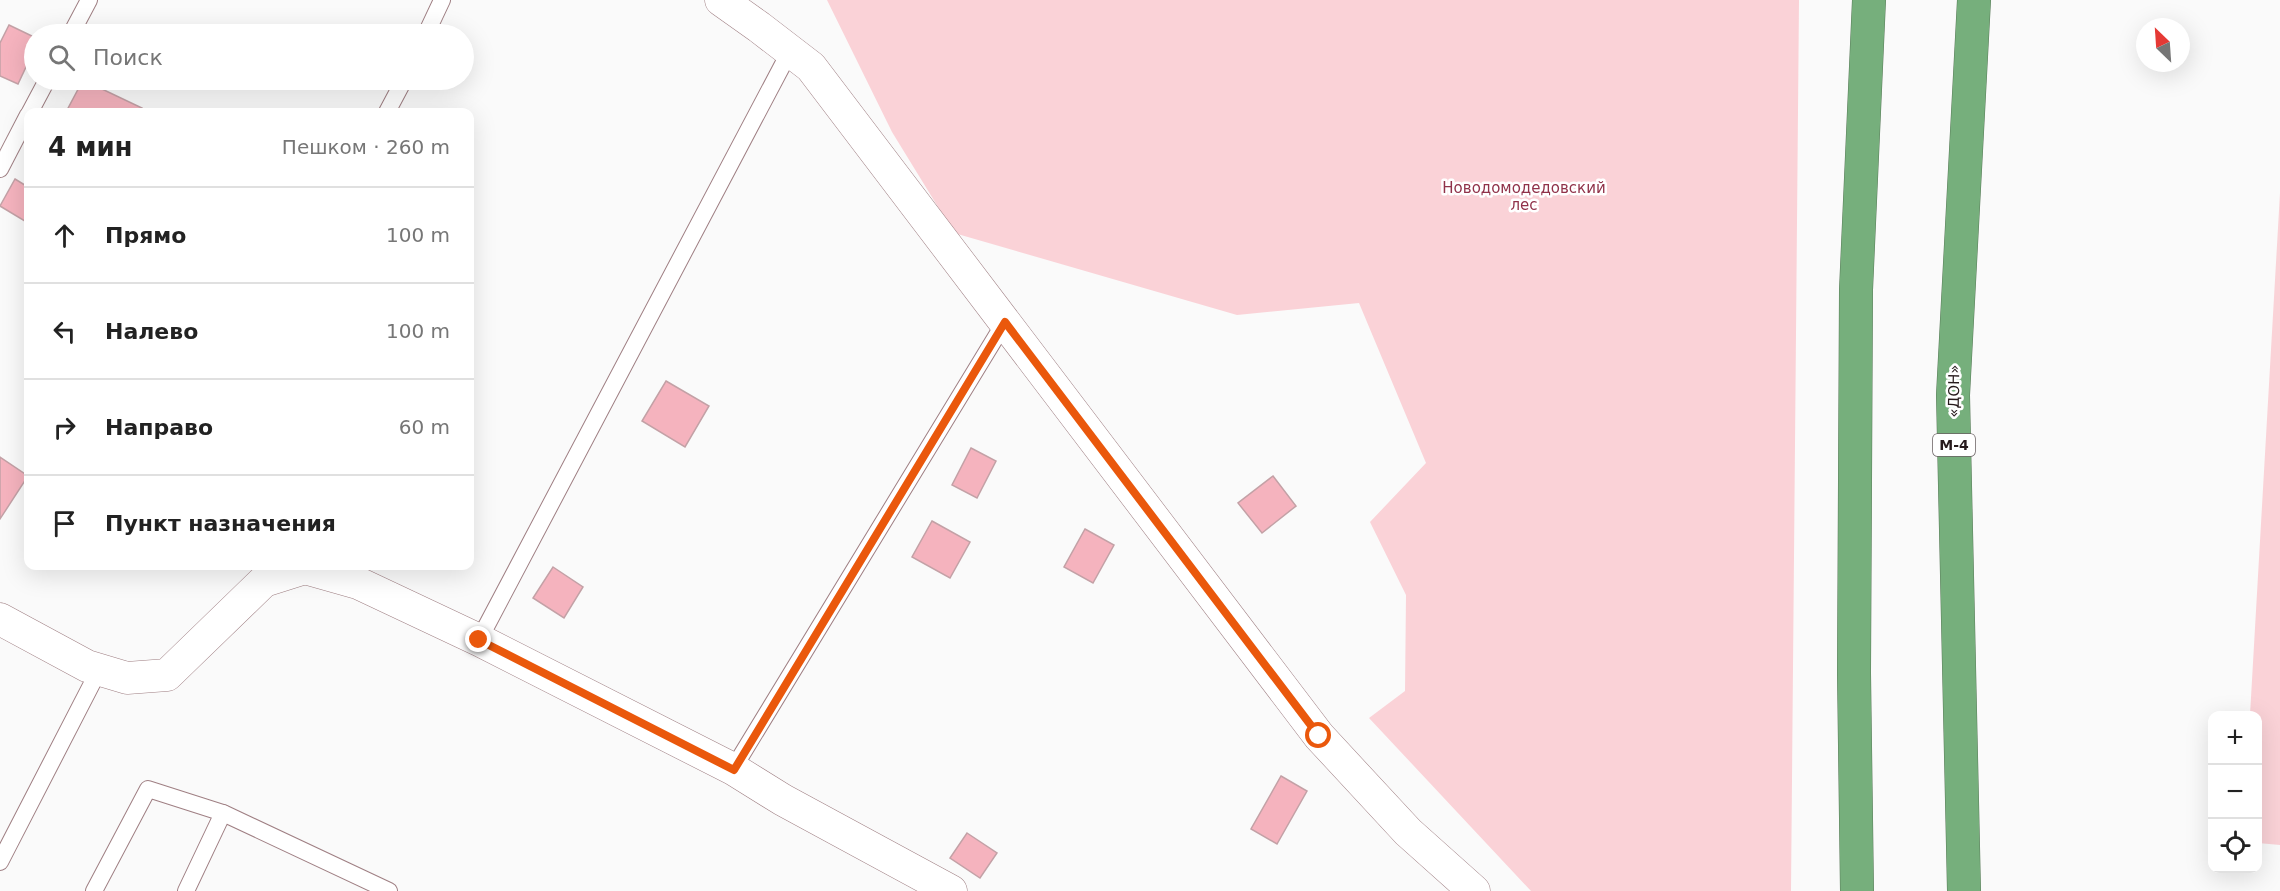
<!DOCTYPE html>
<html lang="ru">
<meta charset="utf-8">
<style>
body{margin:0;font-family:"DejaVu Sans",sans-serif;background:#f6f6f6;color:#222}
.controls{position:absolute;right:18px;bottom:18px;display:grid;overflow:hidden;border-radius:12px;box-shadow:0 6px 24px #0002}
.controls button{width:54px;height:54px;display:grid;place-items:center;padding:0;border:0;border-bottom:2px solid #e0e0e0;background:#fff;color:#222;font:30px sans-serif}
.compass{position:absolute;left:2136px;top:18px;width:54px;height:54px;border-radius:50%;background:#fff;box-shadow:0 6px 24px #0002;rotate:335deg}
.stop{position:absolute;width:18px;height:18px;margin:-14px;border:4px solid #ea580c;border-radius:50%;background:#fff}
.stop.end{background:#ea580c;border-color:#fff;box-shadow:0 2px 6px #0008}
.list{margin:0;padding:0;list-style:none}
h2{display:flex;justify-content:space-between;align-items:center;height:78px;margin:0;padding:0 24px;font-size:26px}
h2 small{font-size:20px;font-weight:400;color:#767676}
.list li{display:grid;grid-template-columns:39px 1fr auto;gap:18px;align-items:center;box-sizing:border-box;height:96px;padding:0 24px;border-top:2px solid #e0e0e0}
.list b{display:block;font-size:22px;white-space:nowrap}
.list em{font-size:20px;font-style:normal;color:#767676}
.icon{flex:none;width:33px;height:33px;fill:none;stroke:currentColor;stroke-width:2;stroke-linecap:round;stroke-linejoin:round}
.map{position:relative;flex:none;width:2280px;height:891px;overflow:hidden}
.search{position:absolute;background:#fff;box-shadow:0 6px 24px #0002;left:24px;top:24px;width:450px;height:66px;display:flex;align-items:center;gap:15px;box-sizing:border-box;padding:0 21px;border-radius:33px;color:#767676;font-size:22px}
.panel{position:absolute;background:#fff;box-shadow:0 6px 24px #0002;left:24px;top:108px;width:450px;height:462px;border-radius:12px}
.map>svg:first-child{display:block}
.green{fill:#fad2d7}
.building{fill:#f5b3be;stroke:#c3a1a6;stroke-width:1.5}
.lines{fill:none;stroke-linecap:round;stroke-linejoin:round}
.service-casing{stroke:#9f7f83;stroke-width:18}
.minor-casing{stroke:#9f7f83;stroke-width:33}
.motorway-casing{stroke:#5a7b5a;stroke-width:34}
.service{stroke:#fff;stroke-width:16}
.minor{stroke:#fff;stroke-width:32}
.motorway{stroke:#76af7c;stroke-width:33}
.route{stroke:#ea580c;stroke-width:8}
.labels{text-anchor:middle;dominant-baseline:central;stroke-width:5;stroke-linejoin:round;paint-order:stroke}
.shield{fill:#fff;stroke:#685f60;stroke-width:1.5}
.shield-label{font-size:14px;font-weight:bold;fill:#271a1c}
.park-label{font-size:15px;fill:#90324a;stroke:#fff}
.street-label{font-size:15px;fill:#271a1c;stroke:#fff}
</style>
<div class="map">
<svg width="2280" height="891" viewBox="0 0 2280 891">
<rect width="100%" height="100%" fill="#fafafa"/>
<g class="green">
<path d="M827,0H1799L1791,891H1531L1369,718L1405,691L1406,595L1370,522L1426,463L1359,303L1237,315L954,233L892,132Z"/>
<path d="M2280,193V845L2258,843V716L2250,715Z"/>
</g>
<g class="building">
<path d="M9,25L34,37V50L18,84L0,76V43Z"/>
<path d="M83,80L142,108L139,112H66Z"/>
<path d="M15,179L28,187V223L0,206Z"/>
<path d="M666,381L709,406L685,447L642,421Z"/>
<path d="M971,448L996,461L977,498L952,485Z"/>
<path d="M0,457L28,476L0,519Z"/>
<path d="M1273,476L1296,506L1262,533L1238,503Z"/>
<path d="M932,521L970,542L950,578L912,557Z"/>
<path d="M1085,529L1114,545L1093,583L1064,567Z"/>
<path d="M553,567L583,587L564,618L533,598Z"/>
<path d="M1281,776L1307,791L1277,844L1251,829Z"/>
<path d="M967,833L997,853L980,878L950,858Z"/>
</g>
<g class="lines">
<g class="service-casing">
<g id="service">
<path d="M71,34L89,0"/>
<path d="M426,34L442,0"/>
<path d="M30,112L47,80"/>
<path d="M387,112L404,80"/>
<path d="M0,169L28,115"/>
<path d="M479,640L790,51"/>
<path d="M733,769L1005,322"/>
<path d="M0,862L99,670"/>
<path d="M94,891L148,789L223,813"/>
<path d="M186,891L223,813L389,891"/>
</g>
</g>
<g class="minor-casing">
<g id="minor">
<path d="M721,0L759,27L811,67L1319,736L1408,832L1474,891"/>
<path d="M0,619L87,666L127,678L167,675L264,581L305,568L358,583L479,640L733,769L783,800L951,891"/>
</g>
</g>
<g class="motorway-casing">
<g id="motorway">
<path d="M1857,891L1854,673L1856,290L1869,0"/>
<path d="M1964,891L1953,395L1974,0"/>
</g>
</g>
<use href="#service" class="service"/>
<use href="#minor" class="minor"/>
<use href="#motorway" class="motorway"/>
</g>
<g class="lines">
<path class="route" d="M479,640L734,770L1005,322L1319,736"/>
</g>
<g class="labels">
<rect class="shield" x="1933" y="434" width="42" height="22" rx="4.5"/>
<g class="shield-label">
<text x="1954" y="445">М-4</text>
</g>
<g class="park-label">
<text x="1524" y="188">Новодомодедовский<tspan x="1524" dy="17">лес</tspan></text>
</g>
<g class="street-label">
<text transform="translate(1954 391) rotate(-89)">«ДОН»</text>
</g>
</g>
</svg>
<div class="controls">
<button>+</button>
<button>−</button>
<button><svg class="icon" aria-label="locate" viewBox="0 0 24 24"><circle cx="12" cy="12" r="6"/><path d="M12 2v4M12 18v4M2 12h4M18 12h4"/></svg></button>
</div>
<svg class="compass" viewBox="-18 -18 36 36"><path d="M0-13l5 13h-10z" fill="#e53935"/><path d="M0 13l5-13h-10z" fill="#767676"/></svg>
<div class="stop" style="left:1319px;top:736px"></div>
<div class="stop end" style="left:479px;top:640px"></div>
<div class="search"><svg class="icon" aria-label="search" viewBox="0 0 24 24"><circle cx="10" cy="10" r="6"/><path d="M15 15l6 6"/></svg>Поиск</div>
<section class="panel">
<h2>4 мин<small>Пешком · 260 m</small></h2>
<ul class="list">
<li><svg class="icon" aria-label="ahead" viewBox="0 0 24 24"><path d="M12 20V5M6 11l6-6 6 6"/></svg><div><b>Прямо</b></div><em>100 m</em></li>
<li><svg class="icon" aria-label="left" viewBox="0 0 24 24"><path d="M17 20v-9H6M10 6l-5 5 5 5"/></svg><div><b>Налево</b></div><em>100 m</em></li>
<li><svg class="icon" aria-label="right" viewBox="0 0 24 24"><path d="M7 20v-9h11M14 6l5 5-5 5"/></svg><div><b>Направо</b></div><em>60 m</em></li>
<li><svg class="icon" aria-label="arrive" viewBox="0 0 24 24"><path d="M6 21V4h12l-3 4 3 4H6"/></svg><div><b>Пункт назначения</b></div></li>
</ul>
</section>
</div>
